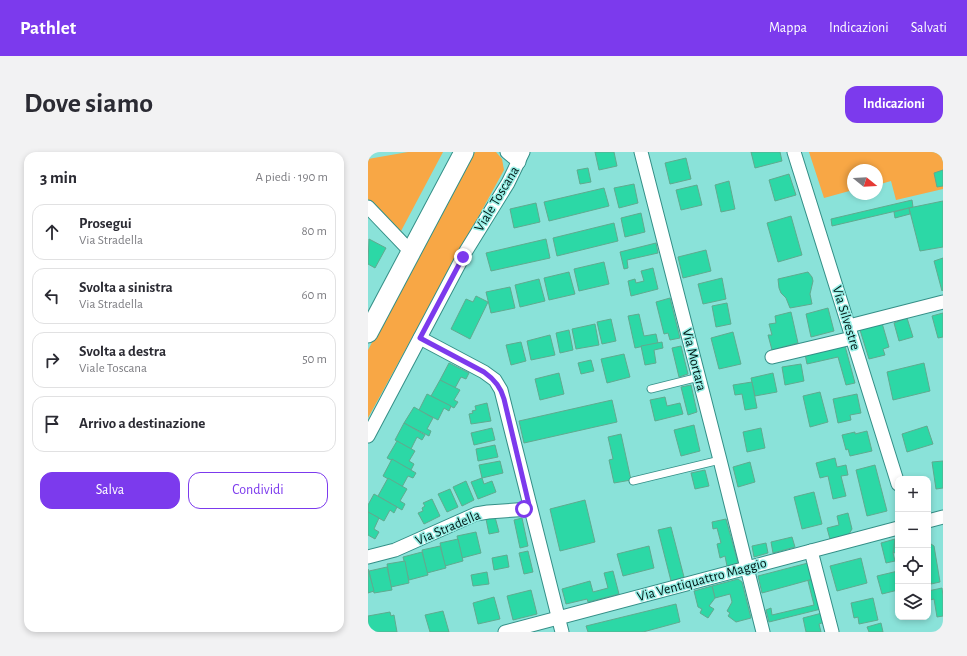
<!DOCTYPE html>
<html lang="it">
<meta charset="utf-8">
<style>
body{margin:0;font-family:"Alegreya Sans",sans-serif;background:#f2f2f3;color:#2b2b33}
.controls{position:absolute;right:12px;bottom:12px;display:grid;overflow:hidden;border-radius:8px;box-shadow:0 2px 6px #0003}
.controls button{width:36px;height:36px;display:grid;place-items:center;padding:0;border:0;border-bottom:1px solid #e1e1e2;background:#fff;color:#2b2b33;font:20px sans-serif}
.compass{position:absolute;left:479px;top:12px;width:36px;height:36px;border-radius:50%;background:#fff;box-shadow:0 2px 6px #0003;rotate:108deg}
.stop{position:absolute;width:12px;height:12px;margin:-9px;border:3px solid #7c3aed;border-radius:50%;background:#fff}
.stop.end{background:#7c3aed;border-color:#fff;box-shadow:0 1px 4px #0008}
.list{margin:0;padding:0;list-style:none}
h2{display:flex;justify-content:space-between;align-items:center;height:52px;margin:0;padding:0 16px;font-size:17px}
h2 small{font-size:13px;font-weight:400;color:#7c7c81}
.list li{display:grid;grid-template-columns:26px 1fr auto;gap:12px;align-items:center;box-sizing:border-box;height:56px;margin:0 8px 8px;padding:0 8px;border:1px solid #e1e1e2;border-radius:12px}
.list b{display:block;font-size:15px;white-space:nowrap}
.list p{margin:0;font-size:13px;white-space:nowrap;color:#7c7c81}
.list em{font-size:13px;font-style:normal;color:#7c7c81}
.actions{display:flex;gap:8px;padding:12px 16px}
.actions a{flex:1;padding:9px 0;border:1px solid #7c3aed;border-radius:12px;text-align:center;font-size:14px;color:#7c3aed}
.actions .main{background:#7c3aed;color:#fff}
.icon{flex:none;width:22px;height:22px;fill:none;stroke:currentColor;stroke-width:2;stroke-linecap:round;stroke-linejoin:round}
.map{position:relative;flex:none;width:575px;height:480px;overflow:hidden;border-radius:12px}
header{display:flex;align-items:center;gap:24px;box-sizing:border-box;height:56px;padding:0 20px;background:#7c3aed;color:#fff}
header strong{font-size:19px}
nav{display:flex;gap:22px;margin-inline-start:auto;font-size:14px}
.intro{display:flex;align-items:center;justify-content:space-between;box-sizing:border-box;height:96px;padding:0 24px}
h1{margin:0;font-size:28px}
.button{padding:10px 18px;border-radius:12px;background:#7c3aed;color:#fff;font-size:14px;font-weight:700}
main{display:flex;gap:24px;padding:0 24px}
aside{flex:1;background:#fff;border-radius:12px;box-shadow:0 2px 6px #0003}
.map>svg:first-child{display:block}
.green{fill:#f8a745}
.building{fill:#2cd8a6;stroke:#60aa8f}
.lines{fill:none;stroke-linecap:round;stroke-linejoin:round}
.lane-casing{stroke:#348f87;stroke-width:9}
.street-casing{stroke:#348f87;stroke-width:15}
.secondary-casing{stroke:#348f87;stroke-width:21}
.lane{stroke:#fff;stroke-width:7}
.street{stroke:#fff;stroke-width:13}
.secondary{stroke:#fff;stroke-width:19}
.route{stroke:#7c3aed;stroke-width:5}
.labels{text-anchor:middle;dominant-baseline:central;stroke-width:3;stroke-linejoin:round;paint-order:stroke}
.street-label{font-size:14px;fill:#001614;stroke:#97efe6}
</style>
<header>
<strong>Pathlet</strong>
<nav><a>Mappa</a><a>Indicazioni</a><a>Salvati</a></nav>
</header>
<div class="intro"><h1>Dove siamo</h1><a class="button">Indicazioni</a></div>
<main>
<aside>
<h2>3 min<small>A piedi · 190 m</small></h2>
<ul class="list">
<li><svg class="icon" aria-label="ahead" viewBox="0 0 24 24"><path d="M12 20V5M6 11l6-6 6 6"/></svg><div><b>Prosegui</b><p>Via Stradella</p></div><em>80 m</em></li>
<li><svg class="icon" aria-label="left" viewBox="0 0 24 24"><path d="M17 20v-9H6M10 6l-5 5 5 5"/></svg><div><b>Svolta a sinistra</b><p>Via Stradella</p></div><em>60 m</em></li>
<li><svg class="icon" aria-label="right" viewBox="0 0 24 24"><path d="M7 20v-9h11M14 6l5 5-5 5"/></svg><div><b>Svolta a destra</b><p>Viale Toscana</p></div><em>50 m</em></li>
<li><svg class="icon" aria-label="arrive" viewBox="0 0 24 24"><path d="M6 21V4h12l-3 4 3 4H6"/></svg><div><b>Arrivo a destinazione</b></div></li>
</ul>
<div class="actions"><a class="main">Salva</a><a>Condividi</a></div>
</aside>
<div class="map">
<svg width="575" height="480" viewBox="0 0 575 480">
<rect width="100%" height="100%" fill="#8ae2d9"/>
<g class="green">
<path d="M40,0H75L32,81L0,47V7Z"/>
<path d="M108,0H128L134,7L136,18L0,266V198L104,2Z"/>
<path d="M441,0H575V37L528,48L523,29L509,33V18H485V38L456,46Z"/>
</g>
<g class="building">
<path d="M227,0H246L249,14L231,18Z"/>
<path d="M383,0H412L414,9L387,16Z"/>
<path d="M318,6L323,27L302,32L297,11Z"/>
<path d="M220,16L223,30L212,32L209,18Z"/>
<path d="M575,18V34L569,35L566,21Z"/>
<path d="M421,22L428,43L407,49L401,28Z"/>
<path d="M361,29L367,57L353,60L347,33Z"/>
<path d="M266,32L270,51L251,56L246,36Z"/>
<path d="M329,33L334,53L313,58L308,38Z"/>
<path d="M236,36L241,54L181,69L176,50Z"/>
<path d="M544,48L545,55L464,74L463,67Z"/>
<path d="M575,49V95L552,99L541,56Z"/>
<path d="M168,51L172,70L146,76L142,57Z"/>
<path d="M541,56L542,62L527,66L526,60Z"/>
<path d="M273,61L277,80L257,85L253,66Z"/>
<path d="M423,64L434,103L410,110L399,71Z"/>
<path d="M246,71L250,89L189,104L185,86Z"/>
<path d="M1,87L18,96L7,116L0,112Z"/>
<path d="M178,87L182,106L123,119L118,101Z"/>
<path d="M288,91L290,101L259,108L260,116L256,117L252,100Z"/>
<path d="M338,98L343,119L315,126L310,105Z"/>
<path d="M575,106V138L574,139L566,109Z"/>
<path d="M236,110L241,132L211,139L206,117Z"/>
<path d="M285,116L290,137L263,144L260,129L267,127L268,131L276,129L273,119Z"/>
<path d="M201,120L207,142L181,148L176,126Z"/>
<path d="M440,120L444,125L445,129L442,142L444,152L422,156L418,146L413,141L411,136L410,127Z"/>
<path d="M354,126L358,147L335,152L330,132Z"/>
<path d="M171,127L177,149L152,155L147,133Z"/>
<path d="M142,135L147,156L123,161L118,140Z"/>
<path d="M108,144L120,150L102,187L83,177L98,147L105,150Z"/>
<path d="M302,146L312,186L302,188L300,181L296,182L288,150Z"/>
<path d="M359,151L363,172L348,175L344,154Z"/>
<path d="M460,156L466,179L443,185L438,162Z"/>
<path d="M423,160L430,191L404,198L400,183H404L401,172L408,171L407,164Z"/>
<path d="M575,161V185L570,186L564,164Z"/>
<path d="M271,162L276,184L288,182L290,191L267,196L260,164Z"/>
<path d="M539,166L545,185L531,189L526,171Z"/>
<path d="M243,167L248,189L234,192L229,170Z"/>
<path d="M514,171L521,195L515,197L517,203L501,207L492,178Z"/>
<path d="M227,172L231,193L208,197L204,177Z"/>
<path d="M201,178L205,198L192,201L188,181Z"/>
<path d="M365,180L373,212L351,217L343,186Z"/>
<path d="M182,183L187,203L163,208L159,189Z"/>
<path d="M153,190L158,209L143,213L138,193Z"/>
<path d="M294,190L295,196L286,198L288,211L277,213L273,194Z"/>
<path d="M313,194L320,222L311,225L304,196Z"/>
<path d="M477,194L487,231L478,233L470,205L439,212L437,202Z"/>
<path d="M256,202L262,225L239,231L233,207Z"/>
<path d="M223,208L226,219L213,222L210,211Z"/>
<path d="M81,211L101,221L98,227L93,225L87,236L72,228Z"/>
<path d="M556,211L562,239L525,248L519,220Z"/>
<path d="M433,212L436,229L417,233L414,215Z"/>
<path d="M191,221L196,242L172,248L167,227Z"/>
<path d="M405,221L409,240L387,244L383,226Z"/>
<path d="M72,228L92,238L86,248L90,250L86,256L63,244Z"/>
<path d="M384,230L389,256L377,258L374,242L367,243L365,233Z"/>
<path d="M323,233L329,260L320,263L313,235Z"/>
<path d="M452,240L460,270L442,275L435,244Z"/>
<path d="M59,242L83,254L81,259L76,256L70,268L51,258Z"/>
<path d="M489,242L493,261L482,263L483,268L470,271L465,247Z"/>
<path d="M297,245L299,254L312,251L315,262L287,269L282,248Z"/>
<path d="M244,248L249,270L156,291L151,269Z"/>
<path d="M119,251L123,269L103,272L101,262L105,261L104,259L108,258L107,254Z"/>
<path d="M46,255L65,266L59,277L63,279L61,284L36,271Z"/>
<path d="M36,271L57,283L54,288L49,285L43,297L27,288Z"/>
<path d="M326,273L332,299L313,304L306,278Z"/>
<path d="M559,274L565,292L539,300L534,282Z"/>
<path d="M124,276L127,288L106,293L103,281Z"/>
<path d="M393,276L397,296L379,300L375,280Z"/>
<path d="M499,279L504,299L482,304L480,297L478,298L474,283L487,280V282Z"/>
<path d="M253,282L263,328L246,331L241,308L245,307L240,285Z"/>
<path d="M29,289L47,299L41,309L46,312L43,318L19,306Z"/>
<path d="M127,293L130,305L110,309L108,297Z"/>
<path d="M467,306L469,315L478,313L480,323L473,324L478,344L465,347L460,324L452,326L448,311Z"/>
<path d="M24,307L48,321L45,326L40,324L34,335L15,324Z"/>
<path d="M132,309L135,321L114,326L111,313Z"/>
<path d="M575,309V336L568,337L564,310Z"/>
<path d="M382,310L387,330L370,335L365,315Z"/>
<path d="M507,313L519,359L499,364L488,318Z"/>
<path d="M337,318L341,334L327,337L323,321Z"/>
<path d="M20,326L39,337L32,349L37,352L34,358L10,344Z"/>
<path d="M114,326L116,332L124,329L128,340L110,347L103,330Z"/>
<path d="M98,329L106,348L94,354L85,335Z"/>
<path d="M82,337L90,355L79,360L70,342Z"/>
<path d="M446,340L454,372L434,377L426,345Z"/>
<path d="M6,342L29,355L26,361L22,358L16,369L0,360V353Z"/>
<path d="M64,347L72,364L56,372L50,361L55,359L54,356L57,354L55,351Z"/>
<path d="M217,348L227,390L192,399L182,357Z"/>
<path d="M0,360L11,366L6,377L11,380L7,387L0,383Z"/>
<path d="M480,361L484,377L481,382L462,387L459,376L471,373L469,364Z"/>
<path d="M127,365L131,380L121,382L118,367Z"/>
<path d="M154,366L160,394L152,396L146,368Z"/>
<path d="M358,367L370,411L359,414L357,404L352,406L349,392L353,391L349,376L345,377L344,370Z"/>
<path d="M303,375L316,425L303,429L290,378Z"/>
<path d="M108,380L113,401L94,406L89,384Z"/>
<path d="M424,385L427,395L405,401L403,390Z"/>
<path d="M530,386V400L525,401L527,387Z"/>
<path d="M90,387L95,409L77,414L72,391Z"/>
<path d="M527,387L525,401L527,409L518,411L513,391Z"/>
<path d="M560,390L566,394L572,430L563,432L560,413Z"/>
<path d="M398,391L400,401L386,405L384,394Z"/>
<path d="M72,394L78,416L59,421L54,398Z"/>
<path d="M281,394L286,416L255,424L249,402Z"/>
<path d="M160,399L165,420L156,422L151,401Z"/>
<path d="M54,400L60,423L41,428L35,405Z"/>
<path d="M139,403L141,415L126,418L124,406Z"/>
<path d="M493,406L499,431L469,439L462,414Z"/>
<path d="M37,409L41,431L23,435L19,412Z"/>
<path d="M440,411L445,427L394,441L390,424Z"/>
<path d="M560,413L563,432L560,433Z"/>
<path d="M19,415L24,438L6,441L1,419Z"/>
<path d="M0,417L6,439L0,441Z"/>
<path d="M245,419L251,442L220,450L219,447L198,452L194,437L222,429L225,440L240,436L236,421Z"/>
<path d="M530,419V438L514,442L509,424Z"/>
<path d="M119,420L121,432L105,434L103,423Z"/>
<path d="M370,427L374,430L383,466L368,470L360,464L362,461L359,459L364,450L362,442L347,446L344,434Z"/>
<path d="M445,427L453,457L401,470L398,458L403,456L404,463L446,453L440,429Z"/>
<path d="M344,434L347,446L341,454L346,457L340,466L332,461L334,457L330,455L326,439Z"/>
<path d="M574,436L575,444V464L569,465L566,447L562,448L560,439Z"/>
<path d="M163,438L169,462L145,468L139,444Z"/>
<path d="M126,445L132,467L110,472L105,451Z"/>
<path d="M505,446L510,468L491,472L490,465L486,466L483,451Z"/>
<path d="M308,452L312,470L275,480H220L218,474Z"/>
<path d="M75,459L81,480H62L57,463Z"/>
<path d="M22,460L23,464L26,463L29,480H0V464Z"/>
<path d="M454,461L457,470L451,472L453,480H438L435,466Z"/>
<path d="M513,471L515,480H501L499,475Z"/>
</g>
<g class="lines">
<g class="lane-casing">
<g id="lane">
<path d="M283,237L331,225"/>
<path d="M265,329L352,308"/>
</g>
</g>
<g class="street-casing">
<g id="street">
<path d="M139,0L151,10"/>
<path d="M273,0L352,308L395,480"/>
<path d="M426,0L530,332"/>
<path d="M0,55L43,100"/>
<path d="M481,174L575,150"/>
<path d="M52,186L116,220L127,228L133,238L194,480"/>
<path d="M404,205L484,186"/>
<path d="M0,284L98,99L140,31L155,0"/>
<path d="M560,369L575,365"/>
<path d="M443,399L464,480"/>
<path d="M0,405L27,398L108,362L120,360L162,357"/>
<path d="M137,480L530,376"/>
</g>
</g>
<g class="secondary-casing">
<path id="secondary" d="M0,181L96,0"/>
</g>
<use href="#lane" class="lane"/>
<use href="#street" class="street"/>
<use href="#secondary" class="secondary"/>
</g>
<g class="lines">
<path class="route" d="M95,105L52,186L116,220C126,227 133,235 136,247L162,357H156"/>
</g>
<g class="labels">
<g class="street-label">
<text transform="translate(129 47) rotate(-59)">Viale Toscana</text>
<text transform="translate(478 166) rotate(73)">Via Silvestre</text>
<text transform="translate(326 208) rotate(76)">Via Mortara</text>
<text transform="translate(80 376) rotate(-23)">Via Stradella</text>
<text transform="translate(334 428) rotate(-15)">Via Ventiquattro Maggio</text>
</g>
</g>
</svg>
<div class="controls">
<button>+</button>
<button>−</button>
<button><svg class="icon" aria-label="locate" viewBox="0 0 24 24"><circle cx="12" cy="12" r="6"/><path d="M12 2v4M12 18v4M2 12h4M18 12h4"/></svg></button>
<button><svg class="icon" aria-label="layers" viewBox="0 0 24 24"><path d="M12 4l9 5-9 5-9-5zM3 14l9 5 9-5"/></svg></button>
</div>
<svg class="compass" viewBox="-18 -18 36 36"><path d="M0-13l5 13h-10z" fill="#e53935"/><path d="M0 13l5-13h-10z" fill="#7c7c81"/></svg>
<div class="stop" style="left:156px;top:357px"></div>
<div class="stop end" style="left:95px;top:105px"></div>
</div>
</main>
